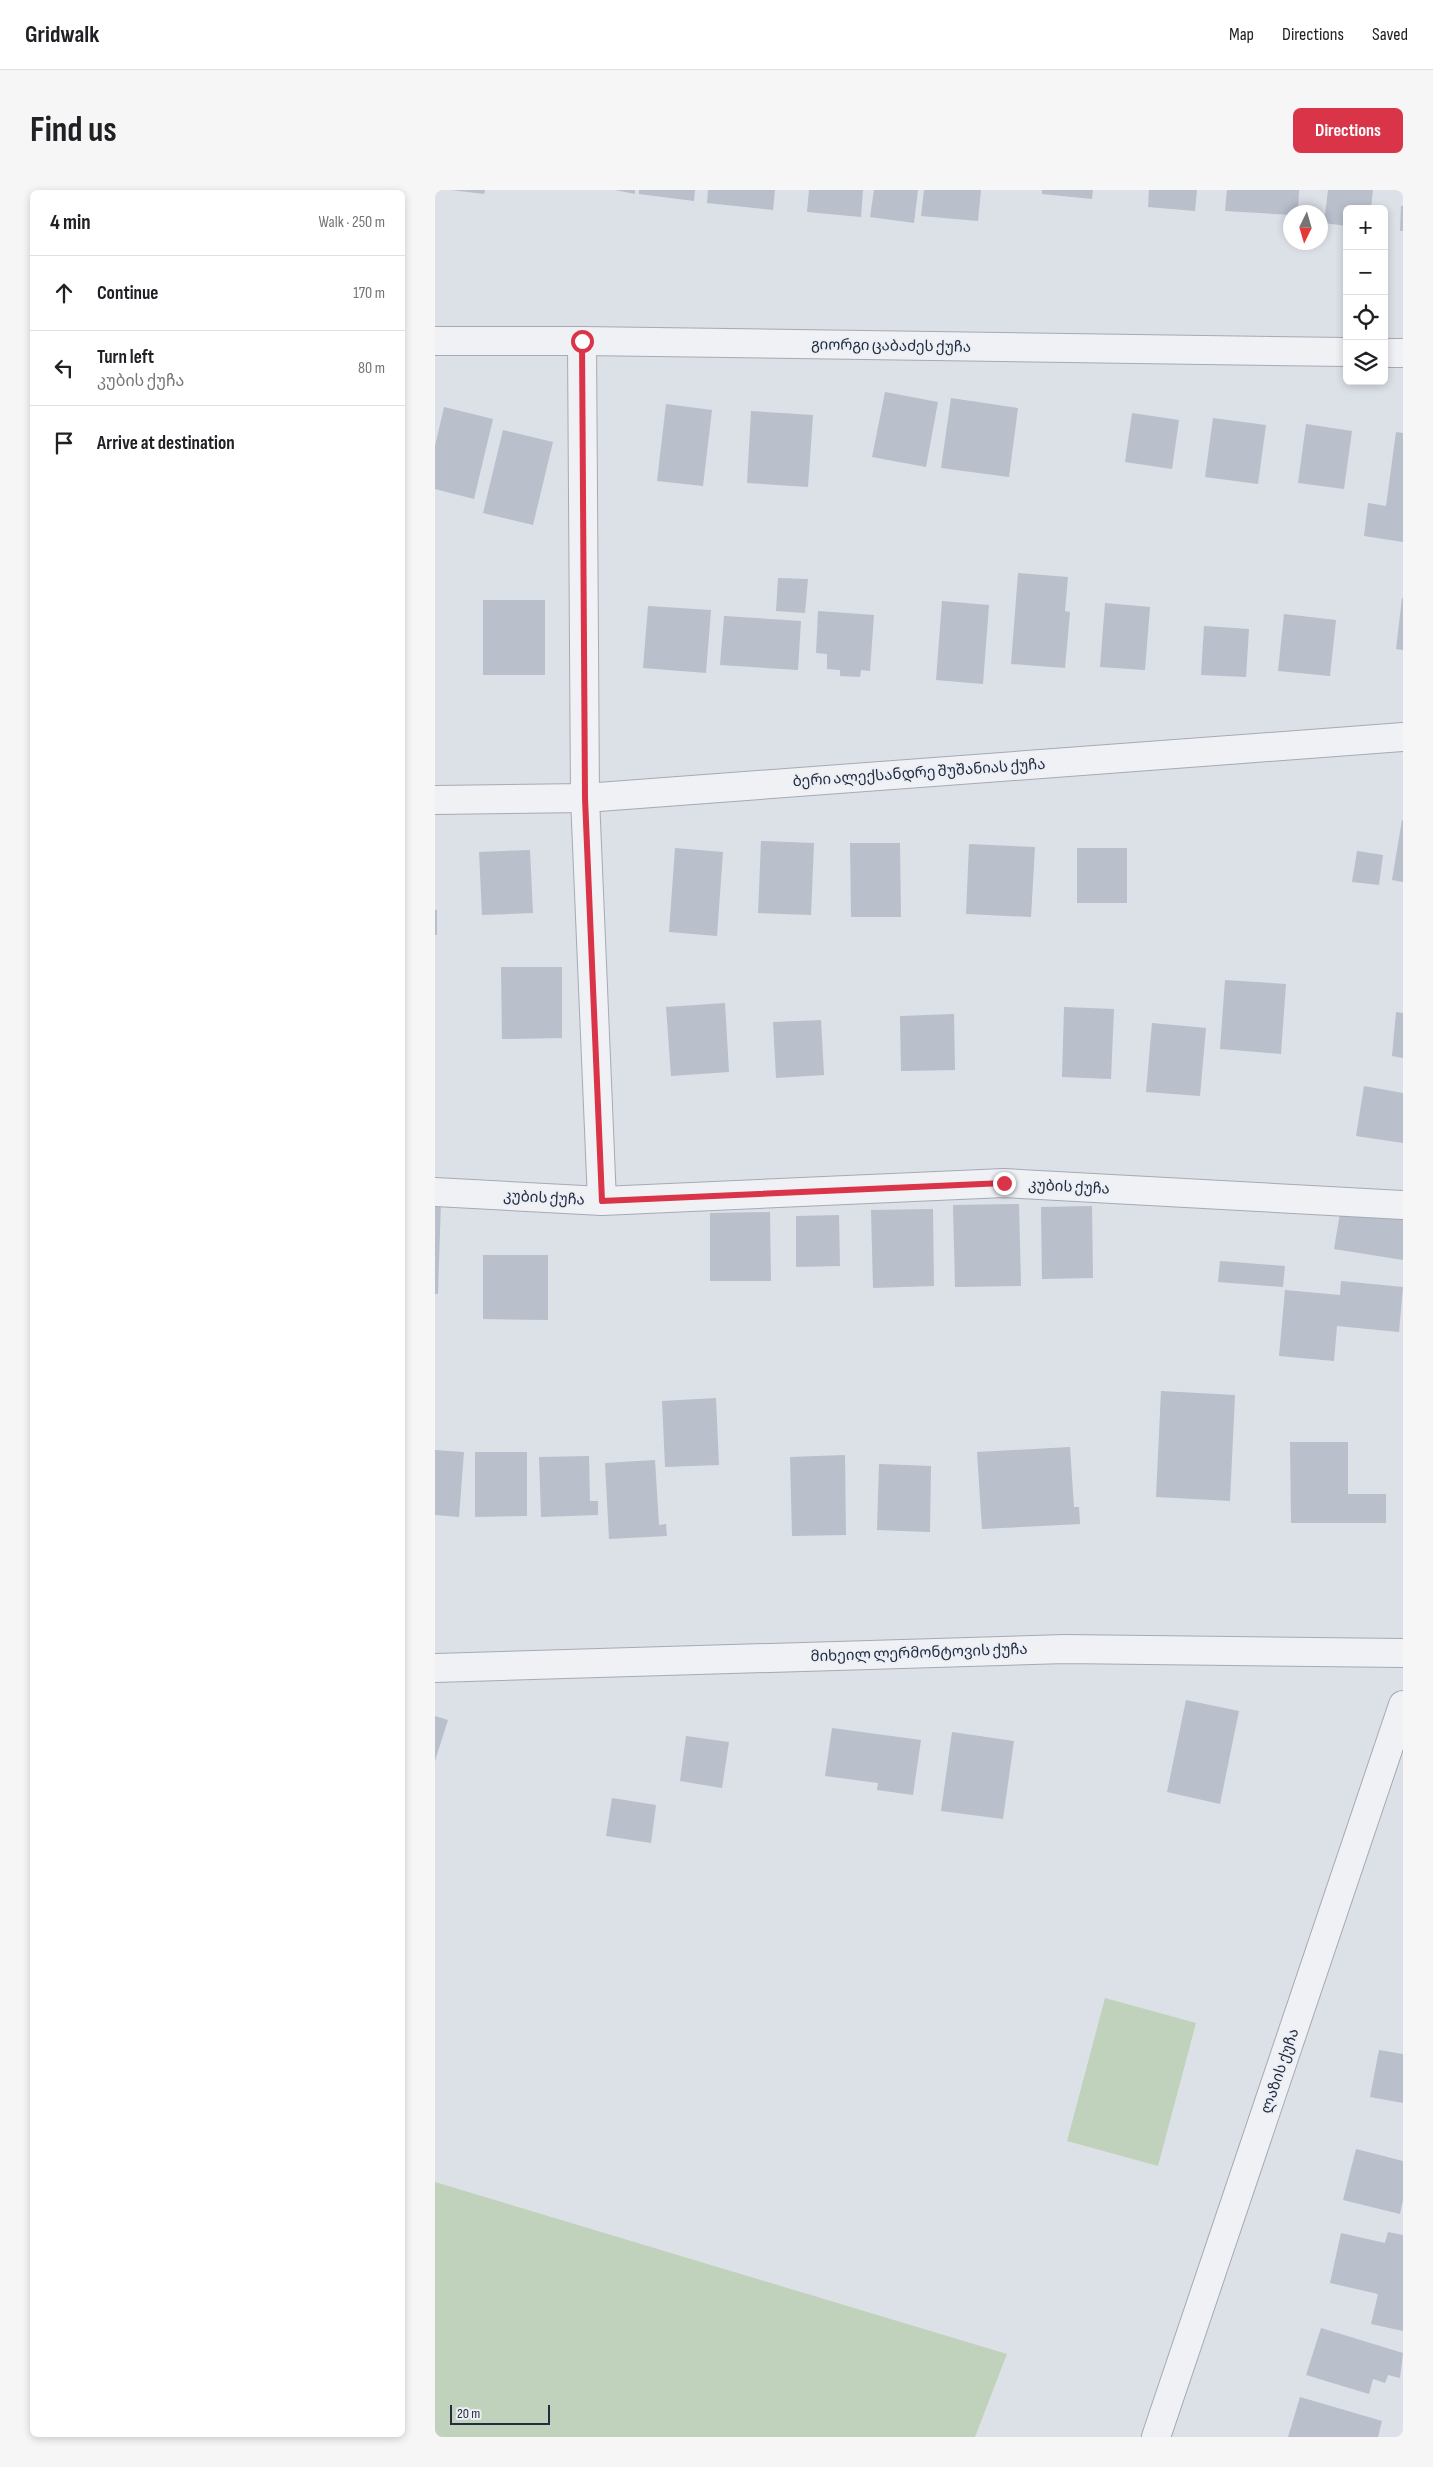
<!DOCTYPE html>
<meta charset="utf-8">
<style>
body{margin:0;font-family:"Sofia Sans Condensed","Noto Sans Georgian",sans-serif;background:#f6f6f6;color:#202124}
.controls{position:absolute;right:15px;top:15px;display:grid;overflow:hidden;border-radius:8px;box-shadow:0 2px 8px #0003}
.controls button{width:45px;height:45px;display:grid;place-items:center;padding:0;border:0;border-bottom:1px solid #e0e0e0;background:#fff;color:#202124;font:25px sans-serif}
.compass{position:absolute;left:848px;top:15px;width:45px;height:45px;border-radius:50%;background:#fff;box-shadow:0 2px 8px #0003;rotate:185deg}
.scale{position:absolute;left:15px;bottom:12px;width:100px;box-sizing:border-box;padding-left:5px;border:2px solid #242d3f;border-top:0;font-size:14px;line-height:18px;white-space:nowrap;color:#242d3f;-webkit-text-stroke:4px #ebeff5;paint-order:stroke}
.stop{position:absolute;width:15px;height:15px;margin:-11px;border:4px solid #d93448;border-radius:50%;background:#fff}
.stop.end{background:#d93448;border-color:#fff;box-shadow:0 1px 5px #0008}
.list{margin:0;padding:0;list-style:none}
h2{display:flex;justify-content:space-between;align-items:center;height:65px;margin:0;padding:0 20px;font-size:21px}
h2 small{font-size:16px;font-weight:400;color:#757577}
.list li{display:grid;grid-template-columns:32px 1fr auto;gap:15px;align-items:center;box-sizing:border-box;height:75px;padding:0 20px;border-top:1px solid #e0e0e0}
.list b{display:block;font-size:19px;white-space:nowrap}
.list p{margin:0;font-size:16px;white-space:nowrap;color:#757577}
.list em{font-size:16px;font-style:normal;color:#757577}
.icon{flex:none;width:28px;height:28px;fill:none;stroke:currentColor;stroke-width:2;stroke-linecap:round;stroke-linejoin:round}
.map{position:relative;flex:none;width:968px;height:2247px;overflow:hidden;border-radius:8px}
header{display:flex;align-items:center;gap:30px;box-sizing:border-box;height:70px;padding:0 25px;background:#fff;border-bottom:1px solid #e0e0e0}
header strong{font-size:24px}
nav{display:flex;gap:28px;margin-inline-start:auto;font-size:18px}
.intro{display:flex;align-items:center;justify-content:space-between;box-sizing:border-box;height:120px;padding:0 30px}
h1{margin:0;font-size:35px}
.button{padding:12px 22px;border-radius:8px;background:#d93448;color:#fff;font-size:18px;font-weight:700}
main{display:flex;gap:30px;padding:0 30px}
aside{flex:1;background:#fff;border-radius:8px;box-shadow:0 2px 8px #0003}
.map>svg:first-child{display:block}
.green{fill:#c1d2bc}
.building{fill:#b9bfcb}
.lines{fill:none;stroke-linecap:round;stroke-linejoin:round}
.minor-casing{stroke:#a5aab5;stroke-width:30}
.minor{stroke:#eff1f5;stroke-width:28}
.route{stroke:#d93448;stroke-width:6}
.labels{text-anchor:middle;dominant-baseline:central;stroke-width:4;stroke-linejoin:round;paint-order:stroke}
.street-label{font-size:15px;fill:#242d3f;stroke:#ebeff5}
</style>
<header>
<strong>Gridwalk</strong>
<nav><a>Map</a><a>Directions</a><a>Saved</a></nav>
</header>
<div class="intro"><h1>Find us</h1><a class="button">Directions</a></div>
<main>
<aside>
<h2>4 min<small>Walk · 250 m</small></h2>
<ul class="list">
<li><svg class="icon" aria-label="ahead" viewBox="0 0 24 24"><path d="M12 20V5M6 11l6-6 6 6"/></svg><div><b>Continue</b></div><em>170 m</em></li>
<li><svg class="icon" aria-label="left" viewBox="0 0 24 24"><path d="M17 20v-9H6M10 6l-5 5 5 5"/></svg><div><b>Turn left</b><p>კუბის ქუჩა</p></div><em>80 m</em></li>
<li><svg class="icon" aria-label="arrive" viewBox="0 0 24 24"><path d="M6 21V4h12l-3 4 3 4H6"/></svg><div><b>Arrive at destination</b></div></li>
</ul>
</aside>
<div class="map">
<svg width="968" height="2247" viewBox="0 0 968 2247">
<rect width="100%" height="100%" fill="#dce0e7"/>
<g class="green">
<path d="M670,1808L761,1833L723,1976L632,1951Z"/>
<path d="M0,1992L572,2164L540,2247H0Z"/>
</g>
<g class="building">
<path d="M16,0H50L49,4Z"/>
<path d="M180,0H200V4Z"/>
<path d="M204,0H260L259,11L204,4Z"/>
<path d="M273,0H340L338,20L272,13Z"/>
<path d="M374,0H428L426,27L372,22Z"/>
<path d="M439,0H483L479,33L435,27Z"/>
<path d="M489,0H546L543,31L486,26Z"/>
<path d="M607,0H658L657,9L607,4Z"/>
<path d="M714,0H762L760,21L713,17Z"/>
<path d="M792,0H864L863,22H856V25L790,21Z"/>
<path d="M893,0H938L936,19H912V36L889,33Z"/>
<path d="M966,16H968V41H965Z"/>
<path d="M450,202L503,212L491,277L437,267Z"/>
<path d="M516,208L583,218L574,287L506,278Z"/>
<path d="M231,214L277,220L268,296L222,291Z"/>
<path d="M9,217L58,229L39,309L0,299V256Z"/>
<path d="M316,221L378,225L373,297L312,293Z"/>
<path d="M697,223L744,230L737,279L690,272Z"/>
<path d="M778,228L831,235L823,294L770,287Z"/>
<path d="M871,234L917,241L909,299L863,293Z"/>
<path d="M68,240L118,252L98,335L48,323Z"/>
<path d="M961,242L968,243V352L929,346L933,313L951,316Z"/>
<path d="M583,383L633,387L630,421L635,422L630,478L576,474Z"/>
<path d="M343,388L373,389L370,423L341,421Z"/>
<path d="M967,408H968V460L961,459Z"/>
<rect x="48" y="410" width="62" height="75"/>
<path d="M507,411L554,415L548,494L501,490Z"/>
<path d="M670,413L715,417L710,480L665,477Z"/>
<path d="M213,416L276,420L271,483L208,478Z"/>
<path d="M383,421L439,425L435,481L426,480L425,487L405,486V480L392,479V464L381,463Z"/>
<path d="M849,424L901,430L895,486L843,481Z"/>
<path d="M289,426L366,431L363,480L285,475Z"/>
<path d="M769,436L814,439L811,487L766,485Z"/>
<path d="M967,630H968V692L957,690Z"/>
<path d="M326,651L379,653L376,725L323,723Z"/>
<path d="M415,653H465L466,727H416Z"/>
<path d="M534,654L600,657L596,727L531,724Z"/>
<path d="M240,658L288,662L282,746L234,742Z"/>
<rect x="642" y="658" width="50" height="55"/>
<path d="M95,660L98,723L47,725L44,662Z"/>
<path d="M922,661L948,665L944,695L917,692Z"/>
<rect x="0" y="720" width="2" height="25"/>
<path d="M66,777H127V848L67,849Z"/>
<path d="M790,790L851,794L846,864L785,859Z"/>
<path d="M290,813L294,882L236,886L231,817Z"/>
<path d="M629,817L679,819L676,889L627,887Z"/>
<path d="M961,822L968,823V868L957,866Z"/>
<path d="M519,824L520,880L466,881L465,826Z"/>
<path d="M386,830L389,885L341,888L338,832Z"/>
<path d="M717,833L771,838L765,906L711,902Z"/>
<path d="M929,896L968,903V953L921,946Z"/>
<path d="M0,1011H6L3,1104H0Z"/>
<path d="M907,1011L968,1021V1070L899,1059Z"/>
<path d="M584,1014L586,1096L520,1097L518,1015Z"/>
<path d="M657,1016L658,1088L607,1089L606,1017Z"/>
<path d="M498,1019L499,1096L438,1098L436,1020Z"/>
<path d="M335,1022L336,1091H275V1023Z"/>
<path d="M404,1025L405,1076L361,1077V1026Z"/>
<path d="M48,1065H113V1130L48,1129Z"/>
<path d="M785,1071L850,1076L848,1097L783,1092Z"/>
<path d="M906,1091L968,1097L964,1142L902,1136L899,1171L844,1166L850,1100L905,1105Z"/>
<path d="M726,1201L800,1205L795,1311L721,1307Z"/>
<path d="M281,1208L284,1275L230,1277L227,1211Z"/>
<path d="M855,1252H913V1304H951V1333H856Z"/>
<path d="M635,1257L639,1317H644L645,1334L547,1339L542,1262Z"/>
<path d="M0,1260L29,1262L24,1327L0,1325Z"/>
<path d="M40,1262H92V1326L40,1327Z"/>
<path d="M410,1265L411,1345L357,1346L355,1267Z"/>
<path d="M154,1266L155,1311H163V1325L106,1327L104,1267Z"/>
<path d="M220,1270L224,1335L231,1334L232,1346L174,1349L170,1273Z"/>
<path d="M444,1274L496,1276L495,1342L442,1340Z"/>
<path d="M751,1510L804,1521L785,1614L732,1602Z"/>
<path d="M0,1526L13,1530L0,1571Z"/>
<path d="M397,1538L486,1550L478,1605L442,1600L443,1593L390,1586Z"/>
<path d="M517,1542L579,1551L568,1629L506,1621Z"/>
<path d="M251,1546L294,1552L287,1598L245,1591Z"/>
<path d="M177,1608L221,1615L216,1653L171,1646Z"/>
<path d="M944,1860L968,1864V1913L935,1907Z"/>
<path d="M921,1959L968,1971V2010L965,2024L908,2010Z"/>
<path d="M953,2042L968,2045V2141L936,2134L943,2104L895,2093L906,2043L950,2053Z"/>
<path d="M886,2138L968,2163L965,2188L953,2185L950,2193L938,2189L934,2204L871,2185Z"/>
<path d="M865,2207L947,2231L943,2247H853Z"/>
</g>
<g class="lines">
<g class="minor-casing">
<g id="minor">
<path d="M0,151H147L912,162"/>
<path d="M147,151L150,608L167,1011"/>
<path d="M949,163H968"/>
<path d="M0,610L150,608L968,547"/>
<path d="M0,1002L167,1011L569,993L968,1015"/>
<path d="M0,1478L630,1459L968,1463"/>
<path d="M721,2247L968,1515"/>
</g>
</g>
<use href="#minor" class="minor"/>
</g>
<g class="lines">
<path class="route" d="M147,151L150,608L167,1011L569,993"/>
</g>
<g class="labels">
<g class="street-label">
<text transform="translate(456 156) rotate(1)">გიორგი ცაბაძეს ქუჩა</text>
<text transform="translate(484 583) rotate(-4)">ბერი ალექსანდრე შუშანიას ქუჩა</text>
<text transform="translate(634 997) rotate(3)">კუბის ქუჩა</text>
<text transform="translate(109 1008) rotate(3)">კუბის ქუჩა</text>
<text transform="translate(484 1463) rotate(-2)">მიხეილ ლერმონტოვის ქუჩა</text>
<text transform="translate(845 1881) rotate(-71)">ლაზის ქუჩა</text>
</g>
</g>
</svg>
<div class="controls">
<button>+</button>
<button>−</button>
<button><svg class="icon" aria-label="locate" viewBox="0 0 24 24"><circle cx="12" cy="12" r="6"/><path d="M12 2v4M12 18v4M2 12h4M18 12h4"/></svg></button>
<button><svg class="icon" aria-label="layers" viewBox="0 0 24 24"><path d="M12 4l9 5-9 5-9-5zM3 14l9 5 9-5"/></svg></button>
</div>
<svg class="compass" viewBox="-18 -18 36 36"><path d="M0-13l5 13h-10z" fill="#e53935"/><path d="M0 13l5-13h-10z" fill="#757577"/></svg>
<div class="scale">20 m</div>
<div class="stop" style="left:147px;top:151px"></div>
<div class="stop end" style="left:569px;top:993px"></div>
</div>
</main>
